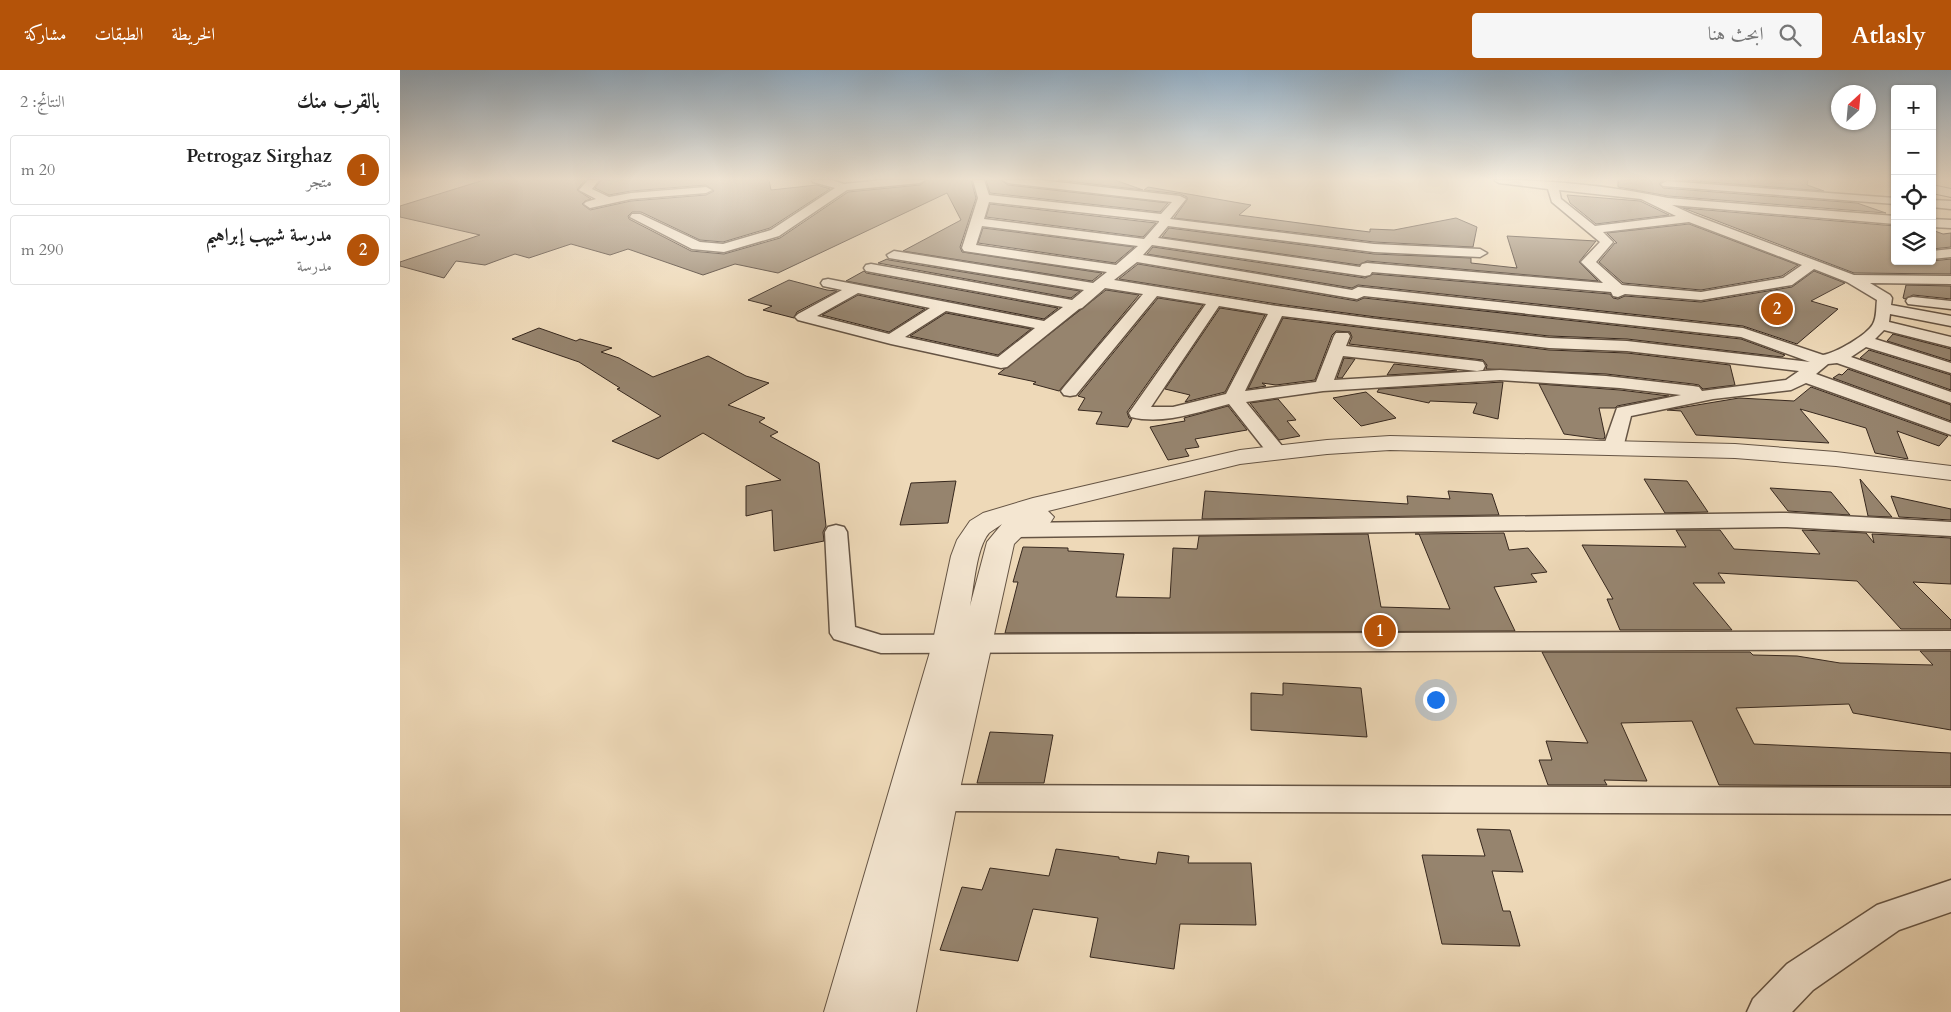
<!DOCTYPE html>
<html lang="ar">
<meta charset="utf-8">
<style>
body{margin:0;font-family:Cardo,Amiri,serif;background:#f6f6f6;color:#222;direction:rtl}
.controls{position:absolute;right:15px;top:15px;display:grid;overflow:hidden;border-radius:5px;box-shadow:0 1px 4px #0004}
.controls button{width:45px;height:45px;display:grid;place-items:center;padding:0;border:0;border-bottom:1px solid #e0e0e0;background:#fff;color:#222;font:25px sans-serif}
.compass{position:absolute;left:1431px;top:15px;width:45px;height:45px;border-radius:50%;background:#fff;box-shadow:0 1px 4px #0004;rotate:26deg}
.you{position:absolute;left:1035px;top:629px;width:18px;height:18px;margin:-12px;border:4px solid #fff;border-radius:50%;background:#1a73e8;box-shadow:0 0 0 8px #1a73e833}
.badge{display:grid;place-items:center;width:32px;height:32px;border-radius:50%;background:#b45309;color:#fff;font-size:16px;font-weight:700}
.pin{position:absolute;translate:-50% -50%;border:2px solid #fff;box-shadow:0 1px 5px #0006}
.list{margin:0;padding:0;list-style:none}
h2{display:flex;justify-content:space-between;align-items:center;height:65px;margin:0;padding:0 20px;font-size:21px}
h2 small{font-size:16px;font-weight:400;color:#767676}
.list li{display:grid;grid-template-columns:32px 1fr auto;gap:15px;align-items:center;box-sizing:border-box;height:70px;margin:0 10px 10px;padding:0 10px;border:1px solid #e0e0e0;border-radius:5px}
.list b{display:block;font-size:19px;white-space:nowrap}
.list p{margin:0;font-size:16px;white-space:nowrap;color:#767676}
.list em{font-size:16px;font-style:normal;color:#767676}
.icon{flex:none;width:28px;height:28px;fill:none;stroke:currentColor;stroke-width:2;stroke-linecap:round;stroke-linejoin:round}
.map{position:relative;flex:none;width:1551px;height:942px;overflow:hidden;direction:ltr}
header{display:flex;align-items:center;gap:30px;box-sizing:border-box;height:70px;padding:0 25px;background:#b45309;color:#fff}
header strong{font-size:24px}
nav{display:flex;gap:28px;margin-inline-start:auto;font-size:18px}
.search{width:350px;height:45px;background:#f6f6f6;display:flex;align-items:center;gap:12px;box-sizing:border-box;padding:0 18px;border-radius:5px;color:#767676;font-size:19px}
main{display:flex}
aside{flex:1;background:#fff}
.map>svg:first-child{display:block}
.building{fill:#96846e;stroke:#37281e}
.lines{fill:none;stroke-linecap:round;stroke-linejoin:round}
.minor-casing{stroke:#655444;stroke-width:3}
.tertiary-casing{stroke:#655444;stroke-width:2}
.secondary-casing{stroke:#37281e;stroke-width:2}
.minor{fill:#f4e6d1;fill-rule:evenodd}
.tertiary{fill:#f4e6d1;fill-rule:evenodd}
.secondary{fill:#f4e6d1;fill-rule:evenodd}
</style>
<header>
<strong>Atlasly</strong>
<div class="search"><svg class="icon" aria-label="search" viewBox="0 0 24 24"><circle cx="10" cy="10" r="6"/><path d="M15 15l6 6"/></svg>ابحث هنا</div>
<nav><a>الخريطة</a><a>الطبقات</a><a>مشاركة</a></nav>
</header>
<main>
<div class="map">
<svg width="1551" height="942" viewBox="0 0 1551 942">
<rect width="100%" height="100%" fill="#eed9b8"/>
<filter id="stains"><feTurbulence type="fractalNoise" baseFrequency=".004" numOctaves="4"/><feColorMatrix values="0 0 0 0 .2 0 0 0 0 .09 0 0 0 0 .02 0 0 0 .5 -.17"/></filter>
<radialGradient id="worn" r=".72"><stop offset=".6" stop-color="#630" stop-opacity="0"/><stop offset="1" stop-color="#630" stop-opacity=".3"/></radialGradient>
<g class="building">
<path d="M84,110H185L177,120L191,129L185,131L182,134L190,140L231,131L306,125L314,121L306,115L231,121L209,125L195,118L201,110H369L371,120L417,115L430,119L370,158L323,172L300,170L241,142H232L228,146L229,149L291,181L324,184L380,168L448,122L520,115L527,110H571L576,128L560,177L562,182L702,203L692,211L503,181L561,150L547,123L378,203L335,194L303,205L228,179L210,185L171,174L129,188L115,184L85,195L56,191L44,208L0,196V192L80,165L0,147V136Z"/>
<path d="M586,110H601L608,115L768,133L760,142L590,123Z"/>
<path d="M658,110H715L743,120Z"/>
<path d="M1218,110H1264L1259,114L1263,118L1457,133L1486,143L1268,126L1218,117Z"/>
<path d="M1282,110H1408L1407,115L1424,121Z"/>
<path d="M748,117L851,135L839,145L937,158L970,162V159L994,160L1056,148L1077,157L1073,177L974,172L774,148L787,130V127L780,124L744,120Z"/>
<path d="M1167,125L1240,131L1269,145L1196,154L1170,133Z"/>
<path d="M590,134L756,153L743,167L586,147Z"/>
<path d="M1283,138L1495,156V191H1532L1551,189V204L1454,203Z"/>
<path d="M1289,154L1398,195L1382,206L1301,220L1223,213L1199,192L1215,173H1217L1207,163Z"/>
<path d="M583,158L734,177L715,193L578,173Z"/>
<path d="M769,158L974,184L1071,188V193L1117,198L1107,166L1196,171L1179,192L1198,211L967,191L959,195L762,167Z"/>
<path d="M1532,160L1543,164L1551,163V177L1532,179Z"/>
<path d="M753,177L965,208L973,204L1210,224L1213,228L1218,229L1225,226L1301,232L1392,217L1414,201L1445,213L1411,231L1438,239L1397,274L1343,256L958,215L952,218L747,184Z"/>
<path d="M487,189L489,190L680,221L671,228L478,193Z"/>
<path d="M738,194L957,231L964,228L1341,269L1385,285L1382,287L1227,269L1149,266L976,247L877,234L719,209Z"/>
<path d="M464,201L466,203L658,238L644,249L446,211Z"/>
<path d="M389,210L427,220L437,221L397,242L394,248L363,240L372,236L348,230Z"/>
<path d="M1506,215L1551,216V229L1513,225L1505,229L1503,228Z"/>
<path d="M706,220L739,225L659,321L633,314L636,312L598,304Z"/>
<path d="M458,225L525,239L489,262L422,245Z"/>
<path d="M758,228L803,235L727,342L729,348L732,349L728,357L696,354L702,342L678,340L685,328L678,326Z"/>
<path d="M820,238L865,245L825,322L785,332L790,325L765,319Z"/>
<path d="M546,243L631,259L598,285L510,266Z"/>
<path d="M883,248L1149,280L1227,283L1330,295L1335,315L1303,319L1299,315L1293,314L1206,304L1086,299L1087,295L1083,290L949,274L952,267L950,262L936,261L932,265L915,310L876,315L862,313L866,316L848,319Z"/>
<path d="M139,258L176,271L180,269L212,278L201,282L219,288L253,307L308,286L346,306L369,313L328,335L365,348L359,352L378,362L370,366L419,393L426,456L423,462L424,471L374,481L372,440L346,446V416L381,410L303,363L258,389L212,371L261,346L217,319L220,318L179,292L112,269Z"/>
<path d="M1493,264L1551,279V291L1487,271Z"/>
<path d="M1469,280L1551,305V320L1460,288Z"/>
<path d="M944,288L955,289L942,308H937Z"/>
<path d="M994,294L1057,301L987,305Z"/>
<path d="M1448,299L1551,335V351L1433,308L1439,304L1442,305Z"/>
<path d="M1103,312L1098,349L1073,343L1077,333L1030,331L1029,333L977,322L979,319Z"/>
<path d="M1139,314L1220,320L1269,326L1217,336L1215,338H1199L1205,366L1204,369H1200L1164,364Z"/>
<path d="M1411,317L1548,366L1539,376L1497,361L1508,389L1475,383L1466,358L1400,339L1429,373L1296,365L1281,341L1267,340L1339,328L1394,331Z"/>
<path d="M966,322L996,348L961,356L933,328Z"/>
<path d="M878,329L896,350L887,351L900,366L879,370L850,333Z"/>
<path d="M828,336L847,360L795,369L799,377L785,379L789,386L768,390L750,357L785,351L784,348Z"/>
<path d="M1244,409L1287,411L1308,442L1265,443Z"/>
<path d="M1460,409L1492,447L1468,446Z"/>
<path d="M556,411L548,453L500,455L511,413Z"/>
<path d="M1370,418L1431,422L1450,445L1388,441Z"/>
<path d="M805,421L1008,434L1007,426L1050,429L1048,421L1092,424L1099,445L802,449Z"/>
<path d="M1491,426L1551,439V450L1499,447Z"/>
<path d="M1276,460H1320L1334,479L1420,484L1402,460L1466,463L1474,473L1472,464L1551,468V514L1513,512L1551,550V559H1501L1457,511L1318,503L1325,513H1293L1332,560H1220L1207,529H1213L1182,475L1286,477Z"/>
<path d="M1104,463L1109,480L1128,478L1147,502L1131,504L1137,512L1094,517L1115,561L605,563L618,512H613L623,477L668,478V481L724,484L716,527L770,528L773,478L797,479L799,466L968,464L981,537L1050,539L1019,464H1015Z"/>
<path d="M1520,581H1551V660L1453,643L1449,634L1336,638L1354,674L1551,683V716L1319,715L1292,651L1221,653L1247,711L1204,710L1207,715H1148L1139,690H1152L1146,671L1188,673L1142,582H1350L1353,585L1397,586L1440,593L1533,595Z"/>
<path d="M883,613L961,618L967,667L851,660V623L883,625Z"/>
<path d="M590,662L653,665L644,713H577Z"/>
<path d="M1077,759L1110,760L1123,802L1092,801L1103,841H1110L1120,876L1042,874L1022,785L1085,786Z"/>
<path d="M656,779L719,787V789L756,794L758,782L789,786L788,793H851L856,855L780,854L774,899L690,887L698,848L633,839L618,891L540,880L562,817L582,820L590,798L649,806Z"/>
</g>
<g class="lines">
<g class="minor-casing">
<g id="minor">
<path d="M188,110H199L192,119L209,127L231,123L306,117L312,120L306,123L231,129L190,138L184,134L186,132L196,129L179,120Z"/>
<path d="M412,110H431L444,114L482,110H525L520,113L447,120L379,166L324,182L292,179L230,147L232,144H240L300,172L323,174L371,160L435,118L413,112Z"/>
<path d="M573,110H584L589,125L761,144L772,132L608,113L603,110H640L780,126L786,129L770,149L974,174L1080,179L1087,183L1080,187L974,182L768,156L758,168L960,197L962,194L967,193L1203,213L1181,192L1200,172L1152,132L1148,119L1099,113L1094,110C1151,110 1211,116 1268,128L1495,146V154L1272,135L1294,145L1454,205L1551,206V214L1470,213L1490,225L1492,228L1491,235L1551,246V256L1490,244L1489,252L1551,267V277L1484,260L1475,269L1551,293V303L1466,277L1451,287L1551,322V333L1437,293L1428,294L1416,304L1551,353V365L1406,313L1391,320L1313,329L1231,346L1223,378L1220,382L1213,384L1206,382L1203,378L1217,338L1281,325L1220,318L1100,310L923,321L846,332L887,382L884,386L877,388L870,386L829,334C798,342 764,355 731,347L729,343L806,234L757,226L676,325L670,326L664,325L661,321L664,317L743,224L705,218L682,238L679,239L607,297L601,298L491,274L398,250L395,247L398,244L442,220L423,216L421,213L423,210L428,209L644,251L663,237L466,201L464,198L466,195L471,194L672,230L684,220L489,188L487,185L494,181L693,213L707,202L564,181L562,178L578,128ZM1159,120L1241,129L1276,146L1195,156L1161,129ZM589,132L759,151V152L744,169L584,149ZM1289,152L1402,195L1383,208L1301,222L1222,215L1196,192L1213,172L1203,162ZM582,156L738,176L716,195L576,175ZM752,175L965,206L970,205L972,202L1211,222L1213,226L1218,227L1225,224L1301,230L1392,215L1414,199L1447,212L1477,230C1476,236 1477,247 1473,254C1467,265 1436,283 1423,285L1343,258L958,217L952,220L743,185ZM737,192L957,229L964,226L1341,267L1410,292L1227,271L1149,268L976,249L877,236L714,210ZM458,223L530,238L489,264L417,246ZM819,236L868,244L826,324L773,337H751ZM546,241L635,258L598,287L505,267ZM882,246L1149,278L1227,281L1399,301L1386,310L1302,321L1299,317L1293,316L1206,306L1100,300L934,310L943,286L1077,301L1083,300L1085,296L1083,292L1077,291L946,276L950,266L948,263H936L934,266L916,312L845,321Z"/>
<path d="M1267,111L1495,128V134L1263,116L1261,114Z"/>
<path d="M1532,130L1551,131V139L1532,137Z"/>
<path d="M1532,149L1551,150V158L1532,157Z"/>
<path d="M1551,179V187L1532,189V181Z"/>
<path d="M1513,227L1551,231V239L1508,234L1506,231L1508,228Z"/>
<path d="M1387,443L1551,452V466L1387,457L610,467L602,465L599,460L602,455L610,453Z"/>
<path d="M436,455L444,457L447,462L455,557L481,565L1551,561V579L481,583L434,569L430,563L425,462L428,457Z"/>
<path d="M539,715L1551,718V744L539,741L528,737L524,728L528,719Z"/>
<path d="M1551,810V842L1499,860L1413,920L1392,942H1347L1353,929L1387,894L1477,835Z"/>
</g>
</g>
<g class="tertiary-casing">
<path id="tertiary" d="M990,366L1335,374L1436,382L1551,396V410L1436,396L1335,388L990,380L927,384L840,394L648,441L654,447L650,453L627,461L614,474L558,728L516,942H424L532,575L551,486L557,470L570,451L583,443L633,428L840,380L927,370ZM602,454L587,472L570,536C574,517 576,478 589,463C593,460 598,457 602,454Z"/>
</g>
<g class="secondary-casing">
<path id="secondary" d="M1532,115L1551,119V127L1532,123Z"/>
</g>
<use href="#minor" class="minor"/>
<use href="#tertiary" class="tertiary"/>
<use href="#secondary" class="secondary"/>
</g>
<linearGradient id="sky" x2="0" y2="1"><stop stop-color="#91abc0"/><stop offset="0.45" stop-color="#f7eedf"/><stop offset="1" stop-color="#f7eedf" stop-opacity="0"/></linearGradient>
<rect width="1551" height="242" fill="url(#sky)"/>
<rect width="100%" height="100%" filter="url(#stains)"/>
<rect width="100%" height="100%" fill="url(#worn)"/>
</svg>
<div class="controls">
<button>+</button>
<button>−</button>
<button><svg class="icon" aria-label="locate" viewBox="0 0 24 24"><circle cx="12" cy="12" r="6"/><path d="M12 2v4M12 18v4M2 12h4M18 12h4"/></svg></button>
<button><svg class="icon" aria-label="layers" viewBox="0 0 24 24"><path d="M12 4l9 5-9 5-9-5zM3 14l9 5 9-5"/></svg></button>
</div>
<svg class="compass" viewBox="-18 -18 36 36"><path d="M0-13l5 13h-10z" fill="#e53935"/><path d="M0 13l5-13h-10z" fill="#767676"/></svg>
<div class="you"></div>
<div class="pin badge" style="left:980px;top:561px">1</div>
<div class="pin badge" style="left:1377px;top:239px">2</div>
</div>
<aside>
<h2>بالقرب منك<small>النتائج: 2</small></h2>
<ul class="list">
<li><span class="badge">1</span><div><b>Petrogaz Sirghaz</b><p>متجر</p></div><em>20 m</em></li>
<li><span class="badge">2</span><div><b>مدرسة شيهب إبراهيم</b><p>مدرسة</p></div><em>290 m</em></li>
</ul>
</aside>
</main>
